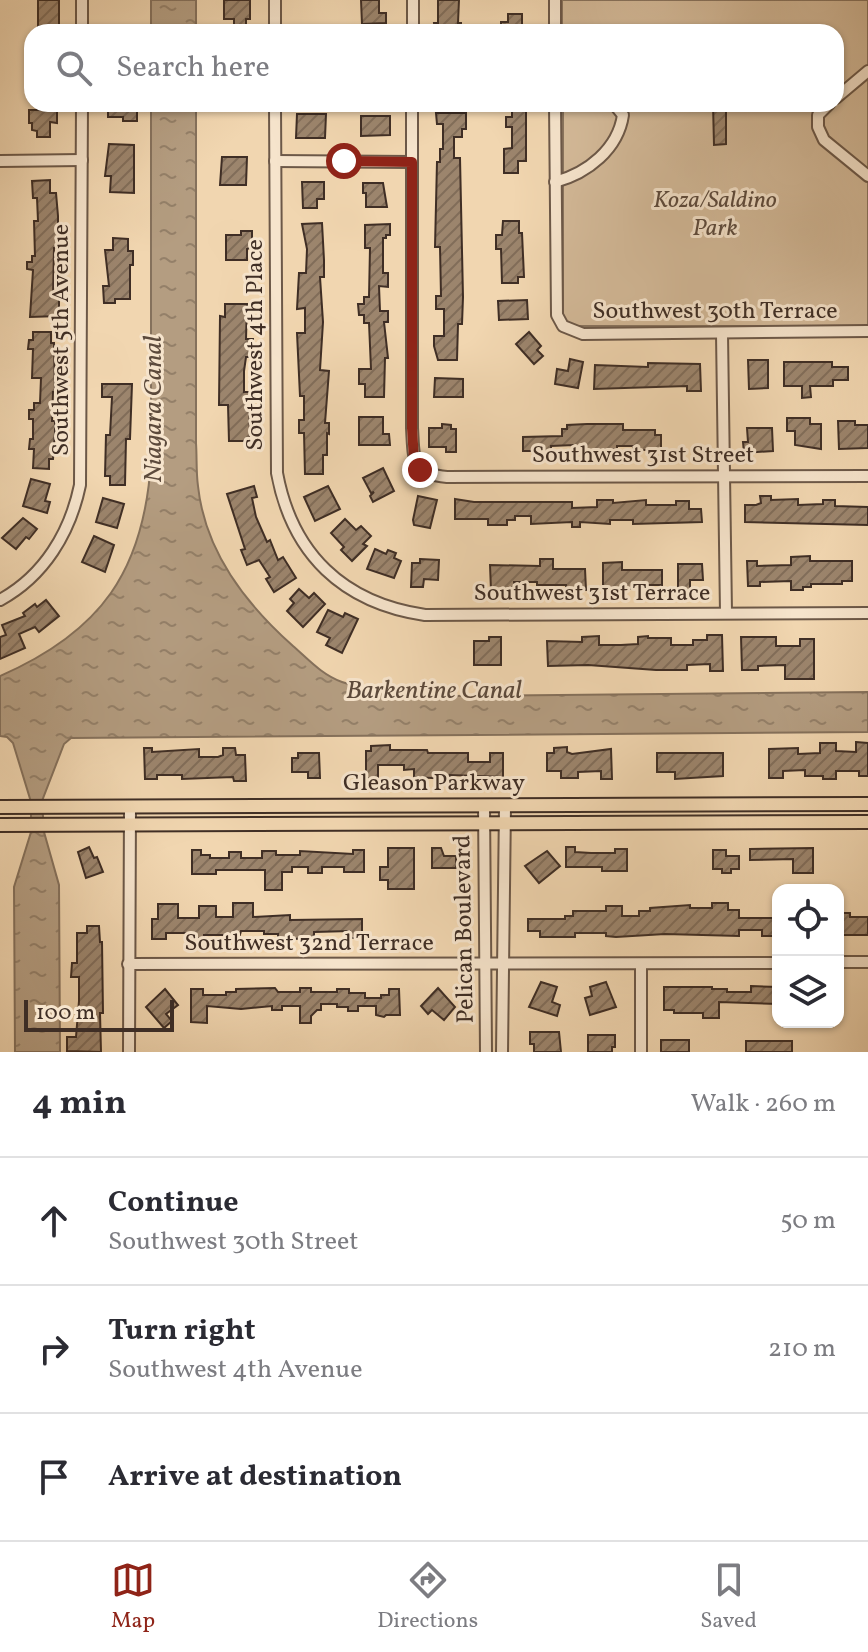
<!DOCTYPE html>
<meta charset="utf-8">
<style>
body{margin:0;font-family:Vollkorn,serif;background:#f2f2f3;color:#2b2b33}
.controls{position:absolute;right:24px;bottom:24px;display:grid;overflow:hidden;border-radius:16px;box-shadow:0 2px 6px #0004}
.controls button{width:72px;height:72px;display:grid;place-items:center;padding:0;border:0;border-bottom:2px solid #e1e1e2;background:#fff;color:#2b2b33;font:40px sans-serif}
.scale{position:absolute;left:24px;bottom:20px;width:150px;box-sizing:border-box;padding-left:8px;border:4px solid #3f2e25;border-top:0;font-size:22px;line-height:28px;white-space:nowrap;color:#3f2e25;-webkit-text-stroke:6px #f6e4cc;paint-order:stroke}
.stop{position:absolute;width:24px;height:24px;margin:-18px;border:6px solid #8f2418;border-radius:50%;background:#fff}
.stop.end{background:#8f2418;border-color:#fff;box-shadow:0 2px 8px #0008}
.list{margin:0;padding:0;list-style:none}
h2{display:flex;justify-content:space-between;align-items:center;height:104px;margin:0;padding:0 32px;font-size:34px}
h2 small{font-size:26px;font-weight:400;color:#7c7c81}
.list li{display:grid;grid-template-columns:52px 1fr auto;gap:24px;align-items:center;box-sizing:border-box;height:128px;padding:0 32px;border-top:2px solid #e1e1e2}
.list b{display:block;font-size:30px;white-space:nowrap}
.list p{margin:0;font-size:26px;white-space:nowrap;color:#7c7c81}
.list em{font-size:26px;font-style:normal;color:#7c7c81}
.icon{flex:none;width:44px;height:44px;fill:none;stroke:currentColor;stroke-width:2;stroke-linecap:round;stroke-linejoin:round}
.map{position:relative;flex:none;width:868px;height:1052px;overflow:hidden}
.search{position:absolute;background:#fff;box-shadow:0 2px 6px #0004;left:24px;right:24px;top:24px;height:88px;display:flex;align-items:center;gap:20px;box-sizing:border-box;padding:0 28px;border-radius:24px;color:#7c7c81;font-size:30px}
.sheet{height:488px;background:#fff}
nav{display:flex;justify-content:space-around;align-items:center;box-sizing:border-box;height:112px;border-top:2px solid #e1e1e2;background:#fff;font-size:22px;color:#7c7c81}
nav a{display:grid;justify-items:center;gap:4px}
nav .on{color:#8f2418}
.map>svg:first-child{display:block}
.green{fill:#d3b998;stroke:#89745e;stroke-width:2}
.water{fill:url(#water-ripples);stroke:#85715c;stroke-width:2}
.building{fill:url(#building-hatch);stroke:#3f2e25;stroke-width:2}
.lines{fill:none;stroke-linecap:round;stroke-linejoin:round}
.minor-casing{stroke:#6c5848;stroke-width:14}
.major-casing{stroke:#3f2e25;stroke-width:16}
.minor{stroke:#f6e4cc;stroke-width:10}
.major{stroke:#f1d6b0;stroke-width:12}
.route{stroke:#8f2418;stroke-width:10}
.labels{text-anchor:middle;dominant-baseline:central;stroke-width:6;stroke-linejoin:round;paint-order:stroke}
.park-label{font-size:24px;font-style:italic;fill:#5d4a3c;stroke:#f6e4cc}
.street-label{font-size:24px;fill:#3f2e25;stroke:#f6e4cc}
.water-label{font-size:26px;font-style:italic;fill:#5c4a3c;stroke:#f6e4cc}
</style>
<div class="map">
<svg width="868" height="1052" viewBox="0 0 868 1052">
<defs>
<pattern id="water-ripples" width="26" height="14" patternUnits="userSpaceOnUse" patternTransform="scale(2)"><rect width="26" height="14" fill="#b49d81"/><path d="M2 4q2-2 4 0t4 0M15 11q2-2 4 0t4 0" fill="none" stroke="#948069"/></pattern>
<pattern id="building-hatch" width="6" height="6" patternUnits="userSpaceOnUse" patternTransform="scale(2)"><rect width="6" height="6" fill="#9c856d"/><path d="M-1 1l2-2M0 6l6-6M5 7l2-2" fill="none" stroke="#816d59"/></pattern>
</defs>
<rect width="100%" height="100%" fill="#f1d6b0"/>
<filter id="stains"><feTurbulence type="fractalNoise" baseFrequency=".0025" numOctaves="4"/><feColorMatrix values="0 0 0 0 .2 0 0 0 0 .09 0 0 0 0 .02 0 0 0 .5 -.17"/></filter>
<radialGradient id="worn" r=".72"><stop offset=".6" stop-color="#630" stop-opacity="0"/><stop offset="1" stop-color="#630" stop-opacity=".3"/></radialGradient>
<path class="green" d="M562,0H868V326H563V104H836V32H562Z"/>
<g class="water">
<rect x="151" y="0" width="45" height="32"/>
<path d="M151,104H196V443C197,457 196,472 198,486C205,552 246,604 293,646C308,659 322,675 342,682C374,693 410,694 445,696L868,692V732L71,738L64,744L42,801L44,832L59,885L60,1052H15L14,887L31,832V802L13,743L7,737L0,736V676C101,632 144,571 151,461Z"/>
</g>
<g class="building">
<rect x="38" y="0" width="21" height="26"/>
<path d="M224,0H250V19H246V32H234V19H224Z"/>
<path d="M361,0H379V13H386V23L362,24Z"/>
<path d="M438,0H459L458,23H461V32H435L434,23H438Z"/>
<path d="M508,14H522V32H501V22H508Z"/>
<path d="M114,104H137V121H123V117H108V108H114Z"/>
<path d="M713,104H726V144L714,145Z"/>
<path d="M526,109V161H518V173H504V149L512,148V127H506V117H512V110Z"/>
<path d="M29,110H57V123L50,122V137H37V131L32,130V123H29Z"/>
<path d="M436,113H466V129H462V137H454V158H460L463,297L462,324H458L457,360H438L434,346V336H444V309H436V296H441L440,247H435L437,162H440V149H443V124H437Z"/>
<path d="M297,114H326L325,138H296Z"/>
<path d="M361,116H390V135L361,136Z"/>
<path d="M109,144L134,145V193L110,192L111,176H105Z"/>
<path d="M222,157H247L246,185H220Z"/>
<path d="M50,180V193H56L58,216V248H54L53,297H59V316L30,317L33,270L27,269V262H32V256H35L34,221H38L37,198H33L32,181Z"/>
<path d="M302,182H324V199H317V208H303Z"/>
<path d="M363,183H383L387,207H366V193H363Z"/>
<path d="M503,221H519V233H522L524,277H518V283H502L501,249H496V235H502Z"/>
<path d="M322,223L324,260V277H320L323,322L320,370L329,371L325,423H329V434L327,433V455H323V474H305L304,433H299V420H304V396H300L297,333H305V308L297,309L299,273H306L307,249L302,224Z"/>
<path d="M390,224V235H386V238H383V273H388V287L379,286L380,311H388V322H384L388,358H385L384,397H365V384H359V369H371L369,323H364V315H359L358,304H364V297H369L370,248H365V225Z"/>
<path d="M241,231H252V247L247,249V260H226V235H241Z"/>
<path d="M113,238L128,239V251H133V265H130V299H115V303H104L103,286H109L105,250H113Z"/>
<path d="M527,300L528,319L499,320L498,301Z"/>
<path d="M225,304H247L246,339H253V357H246L244,371V392H249L250,441H229L228,405H219L220,316L225,317Z"/>
<path d="M33,332H51V343H54L55,392H53L52,421H55V432L53,459H49V469L33,468L34,449H29L30,439H33V419H29V410H34V403H40L41,378H32L33,349H28L29,340H33Z"/>
<path d="M529,332L541,346L537,350L543,356L534,364L516,344Z"/>
<path d="M570,359L583,362L578,388L555,384L557,369L568,371Z"/>
<path d="M748,360H768V388L749,389Z"/>
<path d="M784,362H832V367H848V380H833V386H810L811,397L802,398V386H784Z"/>
<path d="M648,363L700,364L701,391H687V386L594,389L595,365L648,367Z"/>
<path d="M435,378L463,379V397H434Z"/>
<path d="M102,384H132L130,439H126L125,485H110V476H105L106,435H110L112,397H102Z"/>
<path d="M359,417H383V434H389L390,445H359Z"/>
<path d="M787,418H810V424H821V449L795,445V431H787Z"/>
<path d="M838,421H855V425H868V448L839,449Z"/>
<path d="M442,424L451,425V429H456V452H446V447H429V428H442Z"/>
<path d="M587,424H623V430H655V435H661V450H633V446H617V449L574,451V445L551,446V451H523V437L562,436V429H567V425Z"/>
<path d="M747,428H772L773,451L744,453L743,442H748Z"/>
<path d="M383,468L394,491L373,502L370,496L374,492L371,493L363,478Z"/>
<path d="M31,479L50,484L45,501L50,502L47,513L23,506Z"/>
<path d="M254,486L257,497L252,498L256,517L267,542L270,540L278,560L283,557L296,578L274,592L266,579L270,577L259,560L247,565L241,550L245,549L227,494Z"/>
<path d="M328,486L340,509L315,521L304,497Z"/>
<path d="M418,496L437,500L430,528L414,525L413,520Z"/>
<path d="M760,496H771V500L798,499V505L823,504V500H835V506L868,507V525L745,522V505H756L761,503Z"/>
<path d="M103,498L124,504L117,528L96,522Z"/>
<path d="M455,499L474,502H572V508L597,507V500H613V503L646,500V505H676V501H689V509H701L702,522L633,524V520H610V524L580,522V527H572V522L531,524V516H515V520H507V525H488V519H455Z"/>
<path d="M23,518L37,529L29,539L26,537L16,549L2,538Z"/>
<path d="M345,519L356,530L361,526L371,536L363,544L367,546L352,561L341,550L344,547L331,533Z"/>
<path d="M94,536L114,545L105,572L82,562Z"/>
<path d="M375,549L386,554L388,550L396,553L394,558L401,561L394,578L367,569Z"/>
<path d="M810,556V561H852V581H842V584H811V587H803V590H791V581L760,582V586H748L747,561H757V566L791,565V557Z"/>
<path d="M420,559L439,560L438,580L424,579L423,587H411L412,563H420Z"/>
<path d="M540,559H553V569H585L586,590H566V585H537V582H514V587L491,590L490,565L540,566Z"/>
<path d="M622,562V570H662V585H647V588L603,590V563Z"/>
<path d="M678,564H702L703,580H690V590L678,591Z"/>
<path d="M299,589L309,598L314,593L325,604L303,627L287,611L294,603L290,599Z"/>
<path d="M46,600L59,616L39,632L35,627L19,634L25,648L0,659V637L6,635L2,625L25,616L23,613L35,604L37,607Z"/>
<path d="M328,610L343,617L345,613L358,619L342,653L326,645L330,638L317,632Z"/>
<path d="M707,635H722L723,671H710V664L687,665V670H656L588,665L548,666L547,641L582,642V637L599,636V645H621L638,644V637L648,636V638H671V645H693V640H707Z"/>
<path d="M489,637H501V665H474V641H489Z"/>
<path d="M741,637H776V646H800V639H814V679H785V665L758,666V670H742Z"/>
<path d="M856,742L868,743V776H859V771H836V779H823V776H805V770L783,771V778H769V749L798,748V754L820,753V743H836V751L856,752Z"/>
<path d="M390,745V750H427L428,753H468V762H490V753H503V777L450,775V779L414,777V769L404,770V765H378V778H366V751H371V746Z"/>
<path d="M567,747V752L572,754L611,749L612,779H601V771L578,772V778H561V771H547V753H554V748Z"/>
<path d="M144,748H152V752L199,749V757H218L223,755V748H235L236,755H245L246,781H234L233,777L182,779V775H157V779H145Z"/>
<path d="M298,753H319L320,778H308V772H292V758H298Z"/>
<path d="M657,753H723V776L675,779V772H657Z"/>
<path d="M89,847L94,858L97,857L103,872L86,878L78,852Z"/>
<path d="M566,847H575V852L591,853H615V849H627V871H602V867H566Z"/>
<path d="M388,848H414V889H388V880H380V867H388Z"/>
<path d="M432,848H441L444,856H456V868H432Z"/>
<path d="M813,848V873H793V859L750,860V849Z"/>
<path d="M192,850H201V855H210V858H229V852H241V858H262V851H276V855H300V851L353,854V850H364V872H344V867H322V873H308V867H292V872H282V890H265V870H216V874H192Z"/>
<path d="M713,850H726V856H739V869H731V873H722V869H713Z"/>
<path d="M547,851L560,866L539,883L525,866Z"/>
<path d="M233,903H253V917L290,915V920L362,919V938H350V931L314,932V939H302L278,938V934H264V931H241L239,938H229V935H204V938H190V933H166V939H152V919H158V904H178V918H199V906H216V917H233Z"/>
<path d="M712,903H728V910H739V918H774V936H762V930H739V936L665,934L616,937L606,936V933H575V937H540V931H528V919H565V916H573V911H606V906H622V916H639V911H650V908L690,905V908H712Z"/>
<path d="M838,913H850V917H868V935H841V930H838Z"/>
<path d="M87,926H99L100,942H102L103,1013H100L101,1052L67,1051V1037H76L79,1001V977H71L72,963H77V933H87Z"/>
<path d="M541,982L557,987L552,1002L560,1005L557,1016L529,1007Z"/>
<path d="M606,982L616,1007L590,1015L585,998L592,996L590,987Z"/>
<path d="M751,986L778,987V1004L719,1002V1018H703V1013H674V1010H664V987H712V989H727V992H751Z"/>
<path d="M275,988L278,992H300V988H311V992H337V989H349V993H365V998H381V995H389V989H399L400,1015H386L384,1017L376,1015V1006H358V1011H348V1007H337V1004H321V1010H317L311,1016V1023H300V1006H282V1010H272V1006L241,1009L207,1006V1023L191,1022V989H203V995H226V992H236V989Z"/>
<path d="M438,988L455,1007L444,1020L432,1010L428,1014L421,1006Z"/>
<path d="M165,989L178,1005L166,1014L172,1021L164,1028L146,1007Z"/>
<path d="M530,1032H559L561,1052H534V1044H530Z"/>
<path d="M588,1035H615V1047H612V1052H588Z"/>
<rect x="661" y="1040" width="28" height="12"/>
<rect x="746" y="1041" width="46" height="11"/>
</g>
<g class="lines">
<g class="minor-casing">
<g id="minor">
<path d="M82,0V32"/>
<path d="M275,0V32"/>
<path d="M413,0V32"/>
<path d="M555,32V0"/>
<path d="M836,98L868,71"/>
<path d="M275,104L277,473C292,554 343,603 425,615L868,613"/>
<path d="M412,104V428C414,460 411,474 447,477L868,476"/>
<path d="M555,104L557,315L563,326L583,334L868,331"/>
<path d="M829,104L818,115V127L824,140L868,176"/>
<path d="M0,161L82,160"/>
<path d="M275,161L412,162"/>
<path d="M555,182C588,173 618,149 623,115L614,104"/>
<path d="M722,334L726,613"/>
<path d="M0,600C44,576 70,533 80,485L82,104"/>
<path d="M484,805L486,1052"/>
<path d="M838,962H868"/>
<path d="M128,964L778,963"/>
<path d="M641,964V1052"/>
<path d="M129,1052L130,806"/>
<path d="M502,1052L505,806"/>
</g>
</g>
<g class="major-casing">
<g id="major">
<path d="M0,807L868,804"/>
<path d="M0,825L868,822"/>
</g>
</g>
<use href="#minor" class="minor"/>
<use href="#major" class="major"/>
</g>
<g class="lines">
<path class="route" d="M344,161L412,162V428L414,460L420,470"/>
</g>
<g class="labels">
<g class="park-label">
<text x="715" y="201">Koza/Saldino<tspan x="715" dy="28">Park</tspan></text>
</g>
<g class="street-label">
<text x="715" y="312">Southwest 30th Terrace</text>
<text transform="translate(62 340) rotate(-90)">Southwest 5th Avenue</text>
<text transform="translate(256 345) rotate(-90)">Southwest 4th Place</text>
<text x="643" y="456">Southwest 31st Street</text>
<text x="592" y="594">Southwest 31st Terrace</text>
<text x="434" y="784">Gleason Parkway</text>
<text transform="translate(465 929) rotate(-91)">Pelican Boulevard</text>
<text x="309" y="944">Southwest 32nd Terrace</text>
</g>
<g class="water-label">
<text transform="translate(154 409) rotate(-90)">Niagara Canal</text>
<text x="434" y="691">Barkentine Canal</text>
</g>
</g>
<rect width="100%" height="100%" filter="url(#stains)"/>
<rect width="100%" height="100%" fill="url(#worn)"/>
</svg>
<div class="controls">
<button><svg class="icon" aria-label="locate" viewBox="0 0 24 24"><circle cx="12" cy="12" r="6"/><path d="M12 2v4M12 18v4M2 12h4M18 12h4"/></svg></button>
<button><svg class="icon" aria-label="layers" viewBox="0 0 24 24"><path d="M12 4l9 5-9 5-9-5zM3 14l9 5 9-5"/></svg></button>
</div>
<div class="scale">100 m</div>
<div class="stop" style="left:344px;top:161px"></div>
<div class="stop end" style="left:420px;top:470px"></div>
<div class="search"><svg class="icon" aria-label="search" viewBox="0 0 24 24"><circle cx="10" cy="10" r="6"/><path d="M15 15l6 6"/></svg>Search here</div>
</div>
<section class="sheet">
<h2>4 min<small>Walk · 260 m</small></h2>
<ul class="list">
<li><svg class="icon" aria-label="ahead" viewBox="0 0 24 24"><path d="M12 20V5M6 11l6-6 6 6"/></svg><div><b>Continue</b><p>Southwest 30th Street</p></div><em>50 m</em></li>
<li><svg class="icon" aria-label="right" viewBox="0 0 24 24"><path d="M7 20v-9h11M14 6l5 5-5 5"/></svg><div><b>Turn right</b><p>Southwest 4th Avenue</p></div><em>210 m</em></li>
<li><svg class="icon" aria-label="arrive" viewBox="0 0 24 24"><path d="M6 21V4h12l-3 4 3 4H6"/></svg><div><b>Arrive at destination</b></div></li>
</ul>
</section>
<nav>
<a class="on"><svg class="icon" aria-label="map" viewBox="0 0 24 24"><path d="M3 6l6-2 6 2 6-2v14l-6 2-6-2-6 2zM9 4v14M15 6v14"/></svg>Map</a>
<a><svg class="icon" aria-label="directions" viewBox="0 0 24 24"><path d="M12 3l9 9-9 9-9-9zM9 14v-3h6M13 9l2 2-2 2"/></svg>Directions</a>
<a><svg class="icon" aria-label="saved" viewBox="0 0 24 24"><path d="M7 4h10v16l-5-4-5 4z"/></svg>Saved</a>
</nav>
